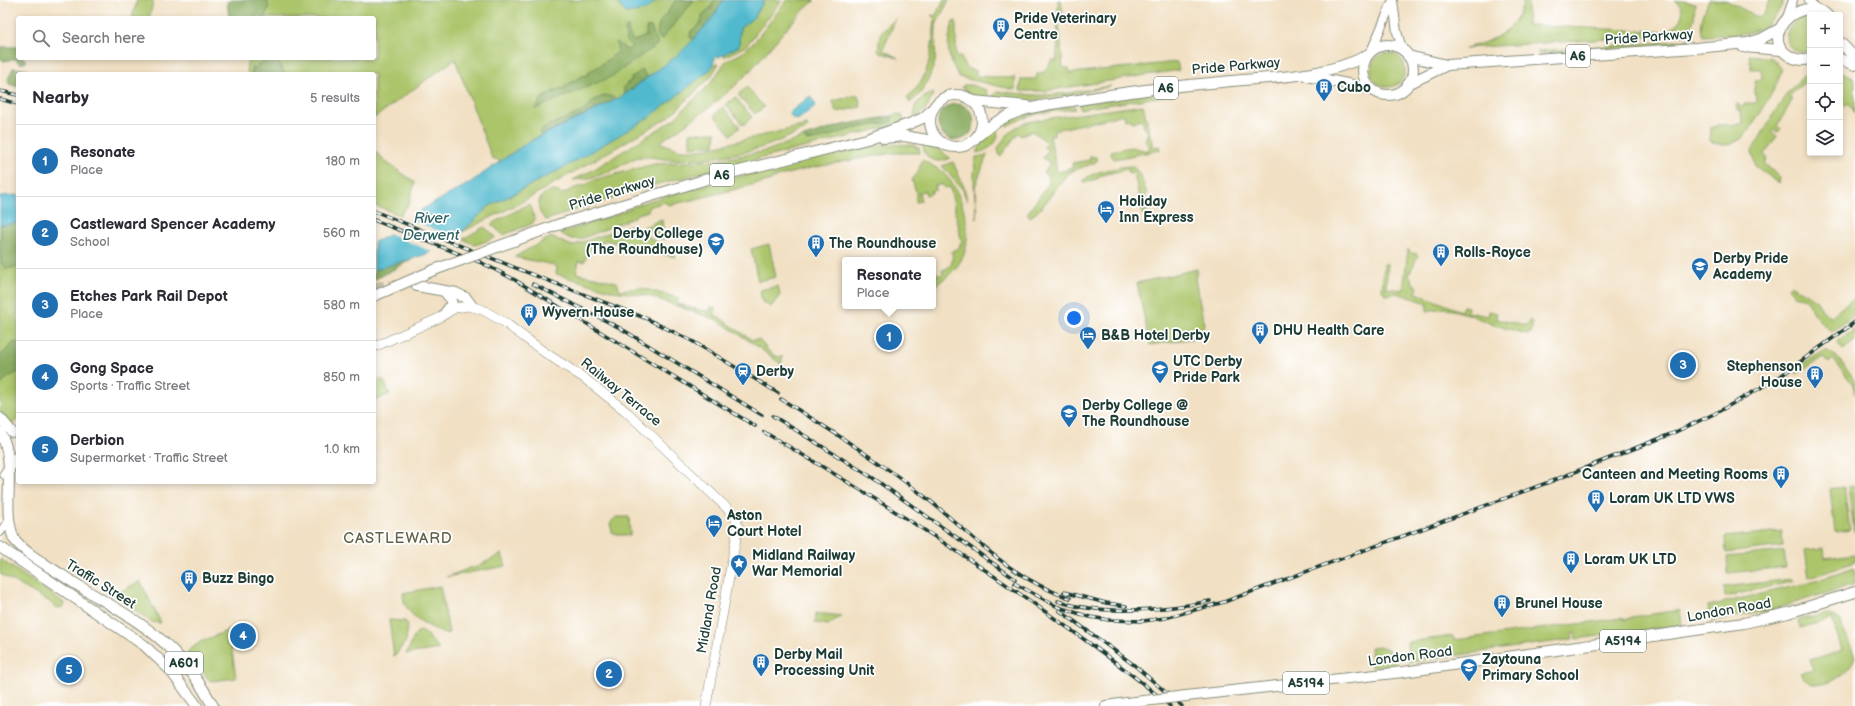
<!DOCTYPE html>
<meta charset="utf-8">
<style>
body{margin:0;font-family:"Balsamiq Sans",sans-serif;background:#f2f2f3;color:#2b2b33}
.controls{position:absolute;right:12px;top:12px;display:grid;overflow:hidden;border-radius:4px;box-shadow:0 2px 6px #0003}
.controls button{width:36px;height:36px;display:grid;place-items:center;padding:0;border:0;border-bottom:1px solid #e1e1e2;background:#fff;color:#2b2b33;font:20px sans-serif}
.you{position:absolute;left:1074px;top:318px;width:14px;height:14px;margin:-10px;border:3px solid #fff;border-radius:50%;background:#1a73e8;box-shadow:0 0 0 6px #1a73e833}
.badge{display:grid;place-items:center;width:26px;height:26px;border-radius:50%;background:#1f6fb2;color:#fff;font-size:13px;font-weight:700}
.pin{position:absolute;translate:-50% -50%;border:2px solid #fff;box-shadow:0 1px 4px #0006}
.popup{position:absolute;left:842px;top:257px;width:94px;height:52px;box-sizing:border-box;display:grid;place-content:center;border-radius:4px;background:#fff;filter:drop-shadow(0 1px 3px #0005);font-size:13px;white-space:nowrap;color:#7c7c81}
.popup b{font-size:15px;color:#2b2b33}
.popup::after{content:'';position:absolute;left:50%;top:100%;margin-left:-8px;border:8px solid transparent;border-top-color:#fff}
.list{margin:0;padding:0;list-style:none}
h2{display:flex;justify-content:space-between;align-items:center;height:52px;margin:0;padding:0 16px;font-size:17px}
h2 small{font-size:13px;font-weight:400;color:#7c7c81}
.list li{display:grid;grid-template-columns:26px 1fr auto;gap:12px;align-items:center;box-sizing:border-box;height:72px;padding:0 16px;border-top:1px solid #e1e1e2}
.list b{display:block;font-size:15px;white-space:nowrap}
.list p{margin:0;font-size:13px;white-space:nowrap;color:#7c7c81}
.list em{font-size:13px;font-style:normal;color:#7c7c81}
.icon{flex:none;width:22px;height:22px;fill:none;stroke:currentColor;stroke-width:2;stroke-linecap:round;stroke-linejoin:round}
.map{position:relative;flex:none;width:1855px;height:706px;overflow:hidden}
.search{position:absolute;background:#fff;box-shadow:0 2px 6px #0003;left:16px;top:16px;width:360px;height:44px;display:flex;align-items:center;gap:10px;box-sizing:border-box;padding:0 14px;border-radius:4px;color:#7c7c81;font-size:15px}
.panel{position:absolute;background:#fff;box-shadow:0 2px 6px #0003;left:16px;top:72px;width:360px;height:412px;border-radius:4px}
.map>svg:first-child{display:block}
.green{fill:#acc56a;stroke:#66814f}
.forest{fill:#89aa5e;stroke:#547449}
.water{fill:#51b9ce;stroke:#387b81}
.pier{fill:#f1e0c3}
.lines{fill:none;stroke-linecap:round;stroke-linejoin:round}
.primary-tunnel{stroke:#c7bfa6;stroke-width:10;stroke-dasharray:10 5;stroke-linecap:butt}
.tertiary-casing{stroke:#888e7c;stroke-width:10}
.secondary-casing{stroke:#888e7c;stroke-width:10}
.primary-casing{stroke:#888e7c;stroke-width:12}
.tertiary{stroke:#fff;stroke-width:8}
.secondary{stroke:#fff;stroke-width:9}
.primary{stroke:#fff;stroke-width:10}
.rail-casing{stroke:#1f3d34;stroke-width:3.5}
.rail{stroke:#fff;stroke-width:2;stroke-dasharray:6;stroke-linecap:butt}
.primary-bridge-casing{stroke:#888e7c;stroke-width:12;stroke-linecap:butt}
.primary-bridge{stroke:#fff;stroke-width:10}
.labels{text-anchor:middle;dominant-baseline:central;stroke-width:3.5;stroke-linejoin:round;paint-order:stroke}
.shield{fill:#fff;stroke:#627771;stroke-width:1}
.shield-label{font-size:13px;font-weight:bold;fill:#1f3d34}
.poi-label{font-size:14px;font-weight:bold;fill:#1f3d34;stroke:#fff;text-anchor:start}
.street-label{font-size:14px;fill:#1f3d34;stroke:#fff}
.water-label{font-size:15px;font-style:italic;fill:#2e6262;stroke:#fff}
.neighbourhood-label{font-size:15px;letter-spacing:1px;fill:#606147;stroke:#fff}
</style>
<div class="map">
<svg width="1855" height="706" viewBox="0 0 1855 706">
<rect width="100%" height="100%" fill="#fff"/>
<filter id="ink" filterUnits="userSpaceOnUse"><feTurbulence type="fractalNoise" baseFrequency=".025" numOctaves="2"/><feDisplacementMap in="SourceGraphic" scale="8" xChannelSelector="R" yChannelSelector="G"/><feConvolveMatrix kernelMatrix="1 2 1 2 8 2 1 2 1" color-interpolation-filters="sRGB"/></filter>
<filter id="wash" filterUnits="userSpaceOnUse"><feTurbulence type="fractalNoise" baseFrequency=".012" numOctaves="4" result="noise"/><feDisplacementMap in="SourceGraphic" scale="16" xChannelSelector="R" yChannelSelector="G"/><feGaussianBlur stdDeviation="0.9" result="paint"/><feColorMatrix in="noise" values="0 0 0 0 0 0 0 0 0 0 0 0 0 0 0 0 0 1.4 0 .05"/><feComposite in="paint" operator="in"/></filter>
<g filter="url(#wash)">
<rect width="100%" height="100%" fill="#f1e0c3"/>
<g class="green">
<path d="M137,0H154L149,18H132Z"/>
<path d="M266,0H716L712,3L713,9L698,26L691,31L690,37L694,39C682,53 664,67 647,77L642,70L624,86V95L617,99L606,95L594,100L584,111L550,125L539,133L541,135L528,142L501,161L492,158L455,59L374,118V74H285L275,58H374V18H264C267,12 271,6 266,0Z"/>
<path d="M765,0H782L746,46L724,57L723,54L739,46L740,28L753,18Z"/>
<path d="M787,0H815C788,23 769,51 745,76C723,99 689,122 663,140L661,143L681,150H700L807,125L808,128C795,134 782,140 769,145C741,155 708,159 678,160C665,161 655,156 642,157C633,157 625,164 617,168C603,175 589,179 573,180L593,170L673,120L710,84L726,61L742,53L755,41Z"/>
<path d="M944,0H949L936,25L935,62L929,78L921,93L910,103L907,97C931,80 932,46 935,19L931,15L935,16Z"/>
<path d="M1058,0H1061L1064,22H1059L1063,68H1069L1070,73L1177,62L1179,70L1045,91H1020L1021,79H1036L1037,74L1044,72L1052,60L1057,61Z"/>
<path d="M1524,0H1528L1527,25L1667,32L1681,21C1683,12 1682,6 1675,0L1695,3L1694,19L1688,34L1465,48C1495,41 1516,31 1524,0Z"/>
<path d="M1709,0H1726L1759,18L1765,12L1769,0H1784C1769,39 1738,34 1703,36C1698,26 1705,10 1709,0Z"/>
<path d="M1810,15V51C1800,55 1793,51 1787,43C1783,28 1799,13 1814,15Z"/>
<path d="M896,18L883,50L898,58L878,52L880,34Z"/>
<path d="M956,21V56H961C963,65 967,70 976,71V76L1015,78V90L959,77C946,53 946,48 953,22Z"/>
<path d="M1692,40L1688,43L1538,54V51Z"/>
<circle cx="1388" cy="70" r="17"/>
<path d="M1749,55L1772,58L1781,68C1784,77 1751,131 1742,138C1731,146 1722,147 1710,141L1711,128L1718,125L1742,124L1741,111L1737,110L1736,104H1739V107H1744V103H1756L1754,80L1762,79L1761,69H1751Z"/>
<path d="M251,58H270L258,65L257,70L252,67V73L254,74H248C246,67 245,63 251,58Z"/>
<path d="M719,63L710,78L669,117L522,202L462,232L488,207L567,166L647,118L711,69L713,65Z"/>
<path d="M1840,71L1855,78V113L1849,103L1840,108Z"/>
<path d="M1810,73V78L1795,90L1789,98L1793,99L1777,126L1781,129L1778,132L1773,130L1771,132L1777,136L1764,154L1767,158L1764,163L1780,178L1779,183L1755,166L1752,151C1766,128 1787,84 1810,73Z"/>
<path d="M963,85H971L986,90L989,98L987,100L969,94L961,87H964Z"/>
<path d="M1111,86C1072,95 1035,104 994,100L993,96L997,92C1013,92 1029,96 1046,95C1068,94 1089,89 1111,86Z"/>
<path d="M747,87L764,107L755,114L738,95Z"/>
<path d="M1177,90V94L1080,109L1079,104Z"/>
<path d="M934,93L927,108L916,118C910,104 923,96 934,93Z"/>
<path d="M858,95L861,107L836,112L833,101Z"/>
<path d="M735,97L752,117L743,125L726,105Z"/>
<path d="M1074,105L1075,109C1051,111 1028,114 1007,126L1003,124L1002,122L1035,112Z"/>
<path d="M1143,105L1153,147L1159,146L1160,150L1114,159L1110,153L1111,151L1131,147L1147,151L1150,146L1145,141L1148,131L1144,128L1142,120L1132,122L1131,119L1125,120L1124,114L1093,122L1054,130V135L1050,136L1057,172L1068,170V168L1073,167L1072,163L1090,160V156L1096,157L1097,161C1088,167 1077,167 1068,174C1055,186 1045,209 1030,217L1027,214L1049,183L1047,175L1043,173L1050,163L1043,158L1048,150L1044,147L1047,142L1032,131L1022,136L1018,133L1000,157L998,149C1009,130 1016,124 1037,120Z"/>
<path d="M723,107L740,127L731,135L714,115Z"/>
<path d="M897,114L902,115L904,121L891,126L646,187L546,220C528,204 546,183 562,194L575,188L586,185L593,180L654,164L719,160L766,151L804,137L807,141L851,129L892,122V116Z"/>
<path d="M995,126C1004,141 989,150 977,153L985,135Z"/>
<path d="M716,132L715,145L690,147V133Z"/>
<path d="M887,144L915,145V147L919,148L920,153H894L874,156L811,168L783,175L768,181L692,200L669,205L664,202L652,206H649L648,211L635,215V217L581,239H571L560,233L612,216L645,202L717,182L790,163Z"/>
<path d="M923,144L937,148L950,158C938,165 923,160 923,144Z"/>
<path d="M374,151L390,165L415,182L409,203L400,215L374,205Z"/>
<path d="M987,155L975,187L977,219C975,198 972,178 976,157Z"/>
<path d="M922,160C932,165 945,172 951,182C963,199 970,226 966,247C963,264 948,278 933,286V272L936,271L938,276L943,274L942,270C953,267 953,262 952,251L960,247L959,244L962,243L950,187L944,188L942,184L935,186L936,190L931,191L932,193L926,195L925,191L919,192L921,201L916,202V192L912,180L918,172Z"/>
<path d="M953,162L964,187L967,201L963,190L942,166Z"/>
<path d="M1133,166L1140,175L1147,194L1145,196L1149,209L1143,215L1134,173L1129,174L1128,169L1099,176V178L1085,183L1084,180C1090,172 1122,166 1133,166Z"/>
<path d="M529,204L535,219L532,224L503,235L491,224Z"/>
<path d="M662,219L664,240L644,227Z"/>
<path d="M18,223V419L11,425L0,411V225Z"/>
<path d="M631,225L675,254V257L604,240L601,247L592,245L584,262L579,261L576,273L617,282L620,290L641,288L678,298L677,304L709,312L711,307L716,308L713,313L752,340H759C768,348 769,357 783,357L781,364L754,344L717,320L649,296L613,291L556,274L557,268L554,265L514,257L551,237L572,246Z"/>
<path d="M484,227L493,234L495,238L475,245L463,239Z"/>
<path d="M769,244L776,277L758,281L751,249Z"/>
<path d="M1408,249L1413,254L1415,253L1418,255L1409,275L1413,283L1418,287L1416,293L1461,311L1463,306L1468,307L1467,312L1488,316L1489,311L1497,313L1496,319L1524,325L1529,324L1530,320L1533,323L1531,333L1527,334L1494,325L1468,314L1444,308L1427,311V303L1397,293L1385,295V292L1382,291L1384,264H1388L1386,288L1403,290Z"/>
<path d="M1197,269L1195,279L1204,324L1202,333L1196,338L1150,345L1137,283Z"/>
<path d="M1791,285L1816,300L1822,310L1830,317L1855,297V315L1832,332C1827,328 1822,324 1818,319C1811,311 1810,296 1795,297L1788,288Z"/>
<path d="M778,286L780,295L771,307L762,302L760,290Z"/>
<path d="M1855,329V341L1843,350L1837,342Z"/>
<path d="M1825,350L1832,353L1842,363L1855,381V395L1852,383L1833,359L1829,363L1823,357L1797,374L1796,369Z"/>
<path d="M378,380H383L390,394L376,400L374,396V382Z"/>
<path d="M1855,485V532H1854L1848,486Z"/>
<path d="M1844,487L1850,530L1835,532L1830,489Z"/>
<path d="M616,517H629L630,535H618L612,532L610,523Z"/>
<path d="M1782,531L1783,546L1726,553L1725,537Z"/>
<path d="M1824,548L1825,558L1855,554V562L1809,578L1805,550Z"/>
<path d="M1784,551L1786,567L1728,573L1727,557Z"/>
<path d="M502,554L506,566L446,577L465,570L471,567L472,569Z"/>
<path d="M0,559L64,603L63,607L56,608L50,602L0,574Z"/>
<path d="M1855,568V584L1772,610L1711,621L1708,606L1809,583Z"/>
<path d="M1792,579L1794,581L1725,597L1724,587Z"/>
<path d="M140,581L161,623L151,622L115,595Z"/>
<path d="M440,586L449,633L444,634C426,624 403,616 403,593Z"/>
<path d="M1680,610L1682,625L1576,639L1575,633L1572,634L1573,639L1409,662L1407,642L1453,636L1454,640L1622,618L1626,620L1632,617Z"/>
<path d="M816,613L841,616L828,625L815,623Z"/>
<path d="M1826,614L1836,617L1839,620L1855,656C1851,677 1812,698 1800,673L1813,670L1810,660L1842,650L1832,619L1800,628L1798,620Z"/>
<path d="M389,620L405,621L408,624L406,641L395,656H394Z"/>
<path d="M229,630L236,678L212,681L209,680L187,652L200,642Z"/>
<path d="M420,631L425,633L439,649L406,654L416,633Z"/>
<path d="M1379,646L1389,650L1398,658L1395,664L1372,667L1370,647Z"/>
</g>
<g class="forest">
<path d="M231,0H266C271,6 267,12 264,18L256,16V18H229L227,2Z"/>
<path d="M676,0H694L661,40C653,30 660,24 664,15H668V11Z"/>
<path d="M716,0H724L711,20L694,39L690,37L691,31C697,27 703,23 702,15L710,8H712V3Z"/>
<path d="M628,26L629,29L628,32L633,41L646,36V28L651,27L658,44L611,77L535,109L543,97L561,88L565,89V86L582,76L587,75L589,71L596,68L618,52L616,42L627,50L632,47L626,41L625,28Z"/>
<path d="M0,47H18V58H24L26,62L22,64L15,59L4,61L0,58Z"/>
<path d="M270,58H275L285,74L252,73V67L257,69L258,65Z"/>
<path d="M13,68L27,69V74H18V87L9,84L8,79Z"/>
<path d="M642,70L647,77L624,95V86L632,80L631,78Z"/>
<path d="M606,95L617,99L541,135L539,132L550,125L584,111L594,100Z"/>
<circle cx="956" cy="122" r="18"/>
<path d="M892,116V122L851,129L821,139L807,141L804,137L842,125Z"/>
<path d="M18,223V267L6,269L0,261V225Z"/>
<path d="M422,254L374,280V270Z"/>
<path d="M18,342V372L7,378L0,386V356L13,343Z"/>
</g>
<g class="water">
<path d="M620,0H657L646,10L626,13L618,4Z"/>
<path d="M724,0H765L753,18L740,28L739,46L719,57L716,56L711,69L650,117L567,166L488,207L462,232L427,254L374,270V242L389,235L412,219L421,210L468,184L528,142L594,111L624,95L679,54L691,42L711,20Z"/>
<path d="M810,96L816,105L798,120L797,118L794,120L789,113Z"/>
<path d="M18,195V223L0,225V196Z"/>
</g>
<path class="pier" d="M409,219L456,238L433,252L388,233Z"/>
</g>
<g filter="url(#ink)">
<g class="lines">
<path class="primary-tunnel" d="M374,287L396,285"/>
<g class="tertiary-casing">
<g id="tertiary">
<path d="M1809,0L1816,9"/>
<path d="M1393,1L1397,32L1403,51"/>
<path d="M1786,20L1793,0"/>
<path d="M1371,51L1393,0"/>
<path d="M0,532L5,526"/>
</g>
</g>
<g class="secondary-casing">
<path id="secondary" d="M374,347L437,319L455,308L468,306L481,309L504,322L544,352L584,378L628,413L732,513L736,519L738,527L706,706"/>
</g>
<g class="primary-casing">
<g id="primary">
<path d="M1840,42L1855,58"/>
<circle cx="1388" cy="70" r="25"/>
<path d="M1743,47L1782,50"/>
<path d="M1408,56L1447,65L1696,48L1747,43L1761,39L1779,29"/>
<path d="M1810,59C1793,64 1771,48 1780,29C1787,12 1812,2 1827,15"/>
<path d="M1840,59L1855,65"/>
<path d="M1307,76L1372,89"/>
<path d="M1408,84L1447,65"/>
<circle cx="956" cy="121" r="26"/>
<path d="M973,101L1027,106"/>
<path d="M978,136C1007,108 1040,106 1078,100C1125,92 1173,86 1222,82C1270,77 1323,78 1366,56"/>
<path d="M884,138L904,136L939,142"/>
<path d="M560,224L707,179L867,139L909,124L923,118L932,110"/>
<path d="M417,286L456,293L466,298L472,306"/>
<path d="M445,313L452,304L450,298L445,292"/>
<path d="M0,418L12,432"/>
<path d="M0,432C19,466 0,505 14,539C26,554 45,564 62,575C99,600 143,620 174,652C190,668 202,686 213,706"/>
<path d="M5,474L18,456"/>
<path d="M0,547L144,645L170,670L197,706"/>
<path d="M1186,696L1403,672L1744,623L1788,613L1855,592"/>
<path d="M1106,706L1127,703"/>
</g>
</g>
<use href="#tertiary" class="tertiary"/>
<use href="#secondary" class="secondary"/>
<use href="#primary" class="primary"/>
<g class="rail-casing">
<g id="rail">
<path d="M0,91L18,95"/>
<path d="M0,99L18,104"/>
<path d="M374,211L531,274L645,318L692,341L778,393"/>
<path d="M374,220L482,263L515,280L755,426"/>
<path d="M533,284L620,328L762,415"/>
<path d="M781,399C832,431 882,463 929,500C974,537 1013,580 1070,598"/>
<path d="M773,416L873,478L1015,579"/>
<path d="M764,432C863,490 961,551 1054,618C1094,646 1133,674 1170,706"/>
<path d="M1014,583L1058,607L1090,617L1109,620L1143,621L1165,618L1224,602L1552,481L1671,434L1716,413L1778,378L1855,322"/>
<path d="M1064,592L1106,603L1126,606"/>
<path d="M1058,601C1100,616 1167,610 1210,601"/>
<path d="M1059,610L1134,665L1182,706"/>
</g>
</g>
<use href="#rail" class="rail"/>
<g class="primary-bridge-casing">
<g id="primary-bridge">
<path d="M374,296L434,270L560,224"/>
<path d="M1127,703L1186,696"/>
</g>
</g>
<use href="#primary-bridge" class="primary-bridge"/>
</g>
</g>
<defs>
<g id="building-pin" transform="scale(0.9)"><path d="M0 17L-7.5 6A9.5 9.5 0 1 1 7.5 6Z" fill="#1f6fb2" stroke="#fff"/><path d="M-4-6H4V6H1V3H-1V6H-4ZM-2.5-4.3h1.7v1.8h-1.7ZM.8-4.3h1.7v1.8H.8ZM-2.5-1h1.7V.8h-1.7ZM.8-1h1.7V.8H.8Z" fill="#fff"/></g>
<g id="hotel-pin" transform="scale(0.9)"><path d="M0 17L-7.5 6A9.5 9.5 0 1 1 7.5 6Z" fill="#1f6fb2" stroke="#fff"/><path d="M-6-4.5h1.5V1H6V5H4.5V3h-9V5H-6ZM-4 0a1.8 1.8 0 1 1 3.6 0ZM.5 0V-2.5h3Q6-2.5 6 0Z" fill="#fff"/></g>
<g id="university-pin" transform="scale(0.9)"><path d="M0 17L-7.5 6A9.5 9.5 0 1 1 7.5 6Z" fill="#1f6fb2" stroke="#fff"/><path d="M0-5L7-2L0 1L-7-2ZM-4 1L0 2.5L4 1V4Q0 6-4 4Z" fill="#fff"/></g>
<g id="school-pin" transform="scale(0.9)"><path d="M0 17L-7.5 6A9.5 9.5 0 1 1 7.5 6Z" fill="#1f6fb2" stroke="#fff"/><path d="M0-5L7-2L0 1L-7-2ZM-4 1L0 2.5L4 1V4Q0 6-4 4Z" fill="#fff"/></g>
<g id="station-pin" transform="scale(0.9)"><path d="M0 17L-7.5 6A9.5 9.5 0 1 1 7.5 6Z" fill="#1f6fb2" stroke="#fff"/><path d="M-3-6H3Q5-6 5-4V2Q5 4 3 4L4.5 6H3L1.5 4h-3L-3 6H-4.5L-3 4Q-5 4-5 2V-4Q-5-6-3-6ZM-3.5-4v3h7v-3ZM-3.5 1v1.5H-2V1ZM2 1v1.5H3.5V1Z" fill="#fff"/></g>
<g id="sight-pin" transform="scale(0.9)"><path d="M0 17L-7.5 6A9.5 9.5 0 1 1 7.5 6Z" fill="#1f6fb2" stroke="#fff"/><path d="M0-6L1.8-2.2L6-1.7L2.9 1.2L3.7 5.4L0 3.3L-3.7 5.4L-2.9 1.2L-6-1.7L-1.8-2.2Z" fill="#fff"/></g>
</defs>
<g fill-rule="evenodd">
<use href="#building-pin" x="1001" y="26"/>
<use href="#building-pin" x="1324" y="87"/>
<use href="#hotel-pin" x="1106" y="209"/>
<use href="#university-pin" x="716" y="241"/>
<use href="#building-pin" x="816" y="243"/>
<use href="#building-pin" x="1441" y="252"/>
<use href="#school-pin" x="1700" y="266"/>
<use href="#building-pin" x="529" y="312"/>
<use href="#building-pin" x="1260" y="330"/>
<use href="#hotel-pin" x="1088" y="335"/>
<use href="#school-pin" x="1160" y="369"/>
<use href="#station-pin" x="743" y="371"/>
<use href="#building-pin" x="1815" y="374"/>
<use href="#university-pin" x="1069" y="413"/>
<use href="#building-pin" x="1781" y="474"/>
<use href="#building-pin" x="1596" y="498"/>
<use href="#hotel-pin" x="714" y="523"/>
<use href="#building-pin" x="1571" y="559"/>
<use href="#sight-pin" x="739" y="563"/>
<use href="#building-pin" x="189" y="578"/>
<use href="#building-pin" x="1502" y="603"/>
<use href="#building-pin" x="761" y="662"/>
<use href="#school-pin" x="1469" y="667"/>
</g>
<g class="labels">
<g class="shield">
<rect x="1566" y="45" width="24" height="22" rx="3"/>
<rect x="1154" y="77" width="24" height="22" rx="3"/>
<rect x="710" y="164" width="24" height="22" rx="3"/>
<rect x="1600" y="630" width="46" height="22" rx="3"/>
<rect x="165" y="652" width="38" height="22" rx="3"/>
<rect x="1283" y="672" width="46" height="22" rx="3"/>
</g>
<g class="shield-label">
<text x="1578" y="56">A6</text>
<text x="1166" y="88">A6</text>
<text x="722" y="175">A6</text>
<text x="1623" y="641">A5194</text>
<text x="184" y="663">A601</text>
<text x="1306" y="683">A5194</text>
</g>
<g class="poi-label">
<text x="1014" y="18">Pride Veterinary<tspan x="1014" dy="16">Centre</tspan></text>
<text x="1337" y="87">Cubo</text>
<text x="1119" y="201">Holiday<tspan x="1119" dy="16">Inn Express</tspan></text>
<text x="703" y="233" text-anchor="end">Derby College<tspan x="703" dy="16">(The Roundhouse)</tspan></text>
<text x="829" y="243">The Roundhouse</text>
<text x="1454" y="252">Rolls-Royce</text>
<text x="1713" y="258">Derby Pride<tspan x="1713" dy="16">Academy</tspan></text>
<text x="542" y="312">Wyvern House</text>
<text x="1273" y="330">DHU Health Care</text>
<text x="1101" y="335">B&amp;B Hotel Derby</text>
<text x="1173" y="361">UTC Derby<tspan x="1173" dy="16">Pride Park</tspan></text>
<text x="1802" y="366" text-anchor="end">Stephenson<tspan x="1802" dy="16">House</tspan></text>
<text x="756" y="371">Derby</text>
<text x="1082" y="405">Derby College @<tspan x="1082" dy="16">The Roundhouse</tspan></text>
<text x="1768" y="474" text-anchor="end">Canteen and Meeting Rooms</text>
<text x="1609" y="498">Loram UK LTD VWS</text>
<text x="727" y="515">Aston<tspan x="727" dy="16">Court Hotel</tspan></text>
<text x="752" y="555">Midland Railway<tspan x="752" dy="16">War Memorial</tspan></text>
<text x="1584" y="559">Loram UK LTD</text>
<text x="202" y="578">Buzz Bingo</text>
<text x="1515" y="603">Brunel House</text>
<text x="774" y="654">Derby Mail<tspan x="774" dy="16">Processing Unit</tspan></text>
<text x="1482" y="659">Zaytouna<tspan x="1482" dy="16">Primary School</tspan></text>
</g>
<g class="street-label">
<text transform="translate(1649 37) rotate(-4)">Pride Parkway</text>
<text transform="translate(1236 66) rotate(-5)">Pride Parkway</text>
<text transform="translate(612 193) rotate(-17)">Pride Parkway</text>
<text transform="translate(621 392) rotate(39)">Railway Terrace</text>
<text transform="translate(101 584) rotate(32)">Traffic Street</text>
<text transform="translate(709 610) rotate(-80)">Midland Road</text>
<text transform="translate(1729 610) rotate(-10)">London Road</text>
<text transform="translate(1410 656) rotate(-7)">London Road</text>
</g>
<g class="water-label">
<text x="431" y="218">River<tspan x="431" dy="17">Derwent</tspan></text>
</g>
<g class="neighbourhood-label">
<text x="398" y="538">CASTLEWARD</text>
</g>
</g>
</svg>
<div class="controls">
<button>+</button>
<button>−</button>
<button><svg class="icon" aria-label="locate" viewBox="0 0 24 24"><circle cx="12" cy="12" r="6"/><path d="M12 2v4M12 18v4M2 12h4M18 12h4"/></svg></button>
<button><svg class="icon" aria-label="layers" viewBox="0 0 24 24"><path d="M12 4l9 5-9 5-9-5zM3 14l9 5 9-5"/></svg></button>
</div>
<div class="you"></div>
<div class="pin badge" style="left:889px;top:337px">1</div>
<div class="popup"><b>Resonate</b>Place</div>
<div class="pin badge" style="left:609px;top:674px">2</div>
<div class="pin badge" style="left:1683px;top:365px">3</div>
<div class="pin badge" style="left:243px;top:636px">4</div>
<div class="pin badge" style="left:69px;top:670px">5</div>
<div class="search"><svg class="icon" aria-label="search" viewBox="0 0 24 24"><circle cx="10" cy="10" r="6"/><path d="M15 15l6 6"/></svg>Search here</div>
<section class="panel">
<h2>Nearby<small>5 results</small></h2>
<ul class="list">
<li><span class="badge">1</span><div><b>Resonate</b><p>Place</p></div><em>180 m</em></li>
<li><span class="badge">2</span><div><b>Castleward Spencer Academy</b><p>School</p></div><em>560 m</em></li>
<li><span class="badge">3</span><div><b>Etches Park Rail Depot</b><p>Place</p></div><em>580 m</em></li>
<li><span class="badge">4</span><div><b>Gong Space</b><p>Sports · Traffic Street</p></div><em>850 m</em></li>
<li><span class="badge">5</span><div><b>Derbion</b><p>Supermarket · Traffic Street</p></div><em>1.0 km</em></li>
</ul>
</section>
</div>
